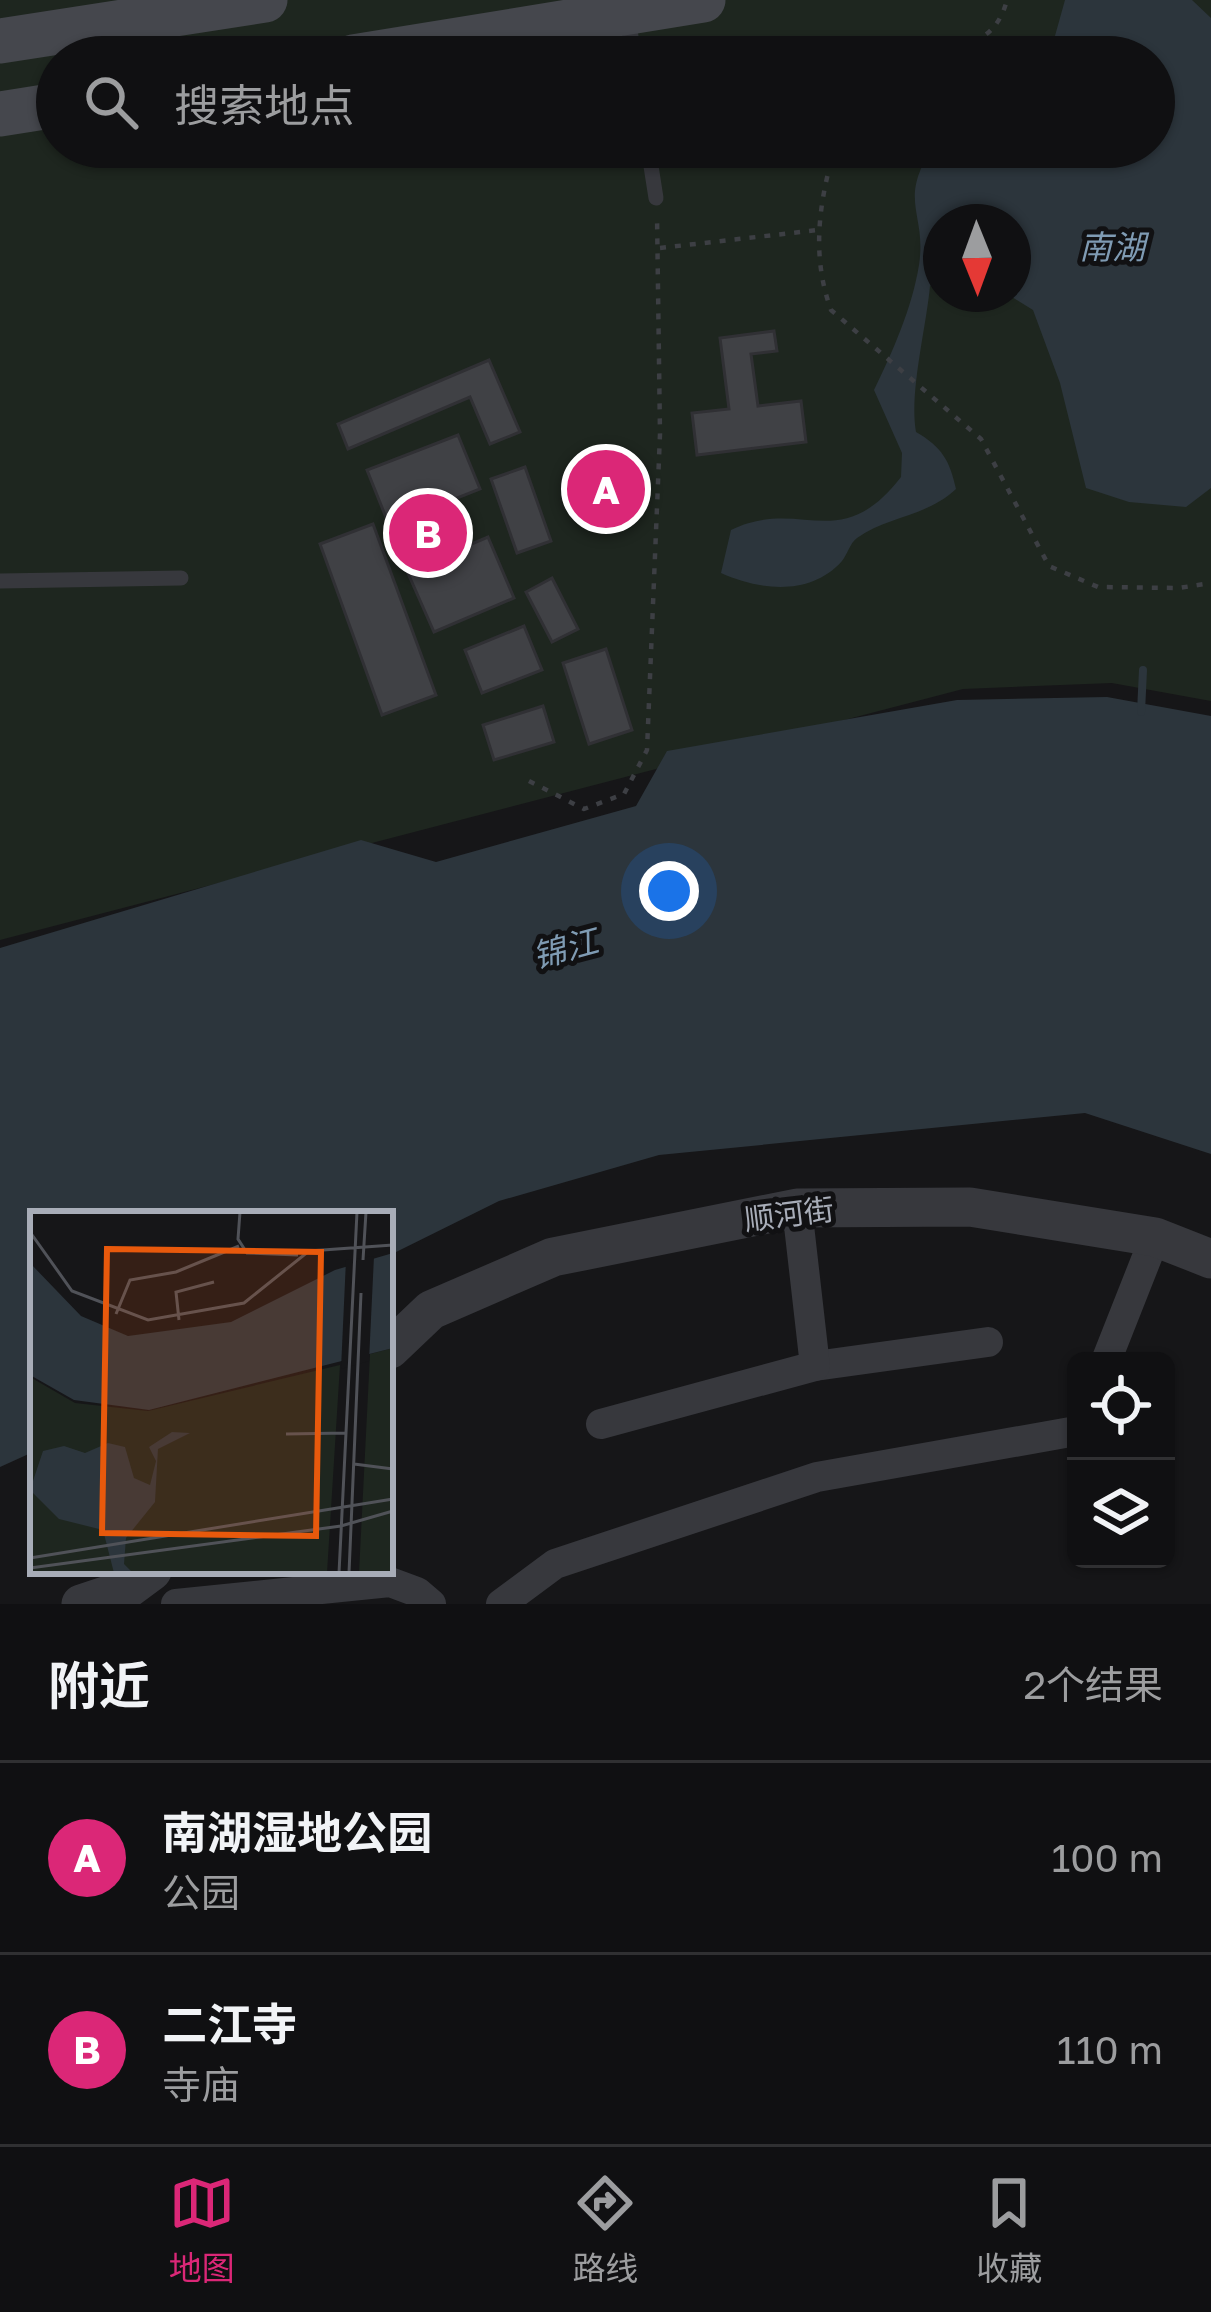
<!DOCTYPE html>
<html lang="zh">
<meta charset="utf-8">
<style>
body{margin:0;font-family:"Golos Text","Noto Sans SC",sans-serif;background:#19191b;color:#f1f3f6}
.controls{position:absolute;right:36px;bottom:36px;display:grid;overflow:hidden;border-radius:18px;box-shadow:0 3px 9px #0004}
.controls button{width:108px;height:108px;display:grid;place-items:center;padding:0;border:0;border-bottom:3px solid #303032;background:#101012;color:#f1f3f6;font:60px sans-serif}
.compass{position:absolute;left:923px;top:204px;width:108px;height:108px;border-radius:50%;background:#101012;box-shadow:0 3px 9px #0004;rotate:179deg}
.you{position:absolute;left:669px;top:891px;width:42px;height:42px;margin:-30px;border:9px solid #fff;border-radius:50%;background:#1a73e8;box-shadow:0 0 0 18px #1a73e833}
.badge{display:grid;place-items:center;width:78px;height:78px;border-radius:50%;background:#db2777;color:#fff;font-size:39px;font-weight:700}
.pin{position:absolute;translate:-50% -50%;border:6px solid #fff;box-shadow:0 3px 12px #0006}
.list{margin:0;padding:0;list-style:none}
h2{display:flex;justify-content:space-between;align-items:center;height:156px;margin:0;padding:0 48px;font-size:51px}
h2 small{font-size:39px;font-weight:400;color:#9c9d9f}
.list li{display:grid;grid-template-columns:78px 1fr auto;gap:36px;align-items:center;box-sizing:border-box;height:192px;padding:0 48px;border-top:3px solid #303032}
.list b{display:block;font-size:45px;white-space:nowrap}
.list p{margin:0;font-size:39px;white-space:nowrap;color:#9c9d9f}
.list em{font-size:39px;font-style:normal;color:#9c9d9f}
.icon{flex:none;width:66px;height:66px;fill:none;stroke:currentColor;stroke-width:2;stroke-linecap:round;stroke-linejoin:round}
.map{position:relative;flex:none;width:1211px;height:1604px;overflow:hidden}
.search{position:absolute;background:#101012;box-shadow:0 3px 9px #0004;left:36px;right:36px;top:36px;height:132px;display:flex;align-items:center;gap:30px;box-sizing:border-box;padding:0 42px;border-radius:66px;color:#9c9d9f;font-size:45px}
.sheet{height:540px;background:#101012}
nav{display:flex;justify-content:space-around;align-items:center;box-sizing:border-box;height:168px;border-top:3px solid #303032;background:#101012;font-size:33px;color:#9c9d9f}
nav a{display:grid;justify-items:center;gap:6px}
nav .on{color:#db2777}
.map>svg:first-child{display:block}
.green{fill:#1e261f;fill-rule:evenodd}
.water{fill:#2c353c}
.lines{fill:none;stroke-linecap:round;stroke-linejoin:round}
.stream{stroke:#2c353c;stroke-width:8}
.building{fill:#404145;stroke:#303034;stroke-width:3}
.path{stroke:#3d3f44;stroke-width:4.5;stroke-dasharray:6 9;stroke-linecap:butt}
.service{stroke:#37383d;stroke-width:15}
.minor{stroke:#37383d;stroke-width:30}
.tertiary{stroke:#37383d;stroke-width:39}
.secondary{stroke:#45474d;stroke-width:45}
.labels{text-anchor:middle;dominant-baseline:central;stroke-width:10;stroke-linejoin:round;paint-order:stroke}
.street-label{font-size:30px;fill:#a8adb8;stroke:#111113}
.water-label{font-size:33px;font-style:italic;fill:#7f9bb3;stroke:#111113}
.inset-road{fill:none;stroke:#505258;stroke-width:3}
.view{fill:#e8590c;fill-opacity:0.15;stroke:#e8590c;stroke-width:6}
.inset-edge{fill:none;stroke:#a8adb8;stroke-width:6}
</style>
<div class="map">
<svg width="1211" height="1604" viewBox="0 0 1211 1604">
<rect width="100%" height="100%" fill="#161618"/>
<path class="green" d="M0,0H1211V701L1112,683L963,689L0,940ZM57,57H1154V147H57ZM941,222H1013V294H941Z"/>
<g class="water">
<path d="M1065,0H1192L1211,18V488L1186,507L1129,502L1086,488L1060,383L1033,310L1007,294H1013V222H941V277L930,286C926,329 909,393 916,432C942,447 950,461 956,489C926,517 888,516 857,538C850,543 847,555 842,561C810,597 759,590 721,573L731,530C802,496 839,557 901,477L902,453L874,390C893,351 912,308 919,265C927,212 897,202 933,147H1154V57H1032L1053,43Z"/>
<path d="M1107,697L1211,716V1154L1085,1113L659,1155L499,1201L390,1255V1214H33V1452L0,1467V948L361,840L436,862L636,806L667,751L957,700Z"/>
</g>
<g class="lines">
<path class="stream" d="M1141,712L1143,670"/>
</g>
<g class="building">
<path d="M774,331L777,351L751,354L758,406L801,401L806,442L697,455L692,413L729,409L720,338Z"/>
<path d="M489,360L520,432L490,444L470,397L348,449L338,424Z"/>
<path d="M458,435L480,489L389,525L367,470Z"/>
<path d="M525,467L551,541L517,553L491,479Z"/>
<path d="M373,524L436,695L382,715L320,544Z"/>
<path d="M488,537L514,598L434,632L407,571Z"/>
<path d="M552,578L578,629L552,642L526,592Z"/>
<path d="M524,626L542,670L482,693L465,650Z"/>
<path d="M606,649L632,730L589,744L563,663Z"/>
<path d="M543,706L554,742L494,760L483,725Z"/>
</g>
<g class="lines">
<g class="path">
<path d="M931,57C969,44 996,41 1007,0"/>
<path d="M835,147C819,202 811,255 831,310L981,439L1049,566L1098,587L1179,588L1211,583"/>
<path d="M660,248L818,230"/>
<path d="M529,781L584,809L624,794L647,750L660,434L657,215"/>
</g>
<g class="service">
<path d="M628,16L634,57"/>
<path d="M648,147L656,198"/>
<path d="M0,581L181,578"/>
</g>
<g class="minor">
<path d="M1106,1361L1155,1237"/>
<path d="M815,1366L988,1342"/>
<path d="M601,1424L815,1366L797,1208"/>
<path d="M176,1604L390,1582L417,1592L431,1604"/>
<path d="M501,1604L555,1564L817,1477L1076,1431"/>
</g>
<g class="tertiary">
<path d="M390,1349L431,1310L553,1257L797,1208L970,1207L1155,1237L1211,1259"/>
<path d="M81,1604L129,1588L152,1571"/>
</g>
<g class="secondary">
<path d="M0,41L265,0"/>
<path d="M353,57L703,0"/>
<path d="M0,114L57,105"/>
</g>
</g>
<g class="labels">
<g class="street-label">
<text transform="translate(789 1214) rotate(-7)">顺河街</text>
</g>
<g class="water-label">
<text x="1112" y="246">南湖</text>
<text transform="translate(565 948) rotate(-15)">锦江</text>
</g>
</g>
<g transform="translate(30 1211)">
<rect width="363" height="363" fill="#161618"/>
<path d="M363,137V362H329L340,143ZM310,154L297,362H0V166L45,192L118,200Z" fill="#1e261f"/>
<path d="M363,42V137L119,199L44,189L0,164V52L51,105L98,125L201,111L305,59ZM142,221L160,222L128,238L125,291L96,327L94,353L103,362H84L73,319L29,308L0,279L13,240L34,235L55,242L78,232L95,236L104,267L120,274L126,250L119,236Z" fill="#2c353c"/>
<path d="M344,45L339,150L311,158L316,49Z" fill="#161618"/>
<path class="inset-road" d="M210,1L208,28L217,42L268,44M0,21L42,80L118,109L214,92L279,40L363,34M333,49L336,1M86,103L100,69L146,61L209,35M149,109L146,81L184,71M256,223L316,222M324,253L363,258M0,347L363,288M0,357L311,315L363,300M309,362L327,1M319,362L331,82"/>
<path class="view" d="M77,38L291,41L286,325L72,322Z"/>
<rect width="363" height="363" class="inset-edge"/>
</g>
</svg>
<div class="controls">
<button><svg class="icon" aria-label="locate" viewBox="0 0 24 24"><circle cx="12" cy="12" r="6"/><path d="M12 2v4M12 18v4M2 12h4M18 12h4"/></svg></button>
<button><svg class="icon" aria-label="layers" viewBox="0 0 24 24"><path d="M12 4l9 5-9 5-9-5zM3 14l9 5 9-5"/></svg></button>
</div>
<svg class="compass" viewBox="-18 -18 36 36"><path d="M0-13l5 13h-10z" fill="#e53935"/><path d="M0 13l5-13h-10z" fill="#9c9d9f"/></svg>
<div class="you"></div>
<div class="pin badge" style="left:606px;top:489px">A</div>
<div class="pin badge" style="left:428px;top:533px">B</div>
<div class="search"><svg class="icon" aria-label="search" viewBox="0 0 24 24"><circle cx="10" cy="10" r="6"/><path d="M15 15l6 6"/></svg>搜索地点</div>
</div>
<section class="sheet">
<h2>附近<small>2个结果</small></h2>
<ul class="list">
<li><span class="badge">A</span><div><b>南湖湿地公园</b><p>公园</p></div><em>100 m</em></li>
<li><span class="badge">B</span><div><b>二江寺</b><p>寺庙</p></div><em>110 m</em></li>
</ul>
</section>
<nav>
<a class="on"><svg class="icon" aria-label="map" viewBox="0 0 24 24"><path d="M3 6l6-2 6 2 6-2v14l-6 2-6-2-6 2zM9 4v14M15 6v14"/></svg>地图</a>
<a><svg class="icon" aria-label="directions" viewBox="0 0 24 24"><path d="M12 3l9 9-9 9-9-9zM9 14v-3h6M13 9l2 2-2 2"/></svg>路线</a>
<a><svg class="icon" aria-label="saved" viewBox="0 0 24 24"><path d="M7 4h10v16l-5-4-5 4z"/></svg>收藏</a>
</nav>
